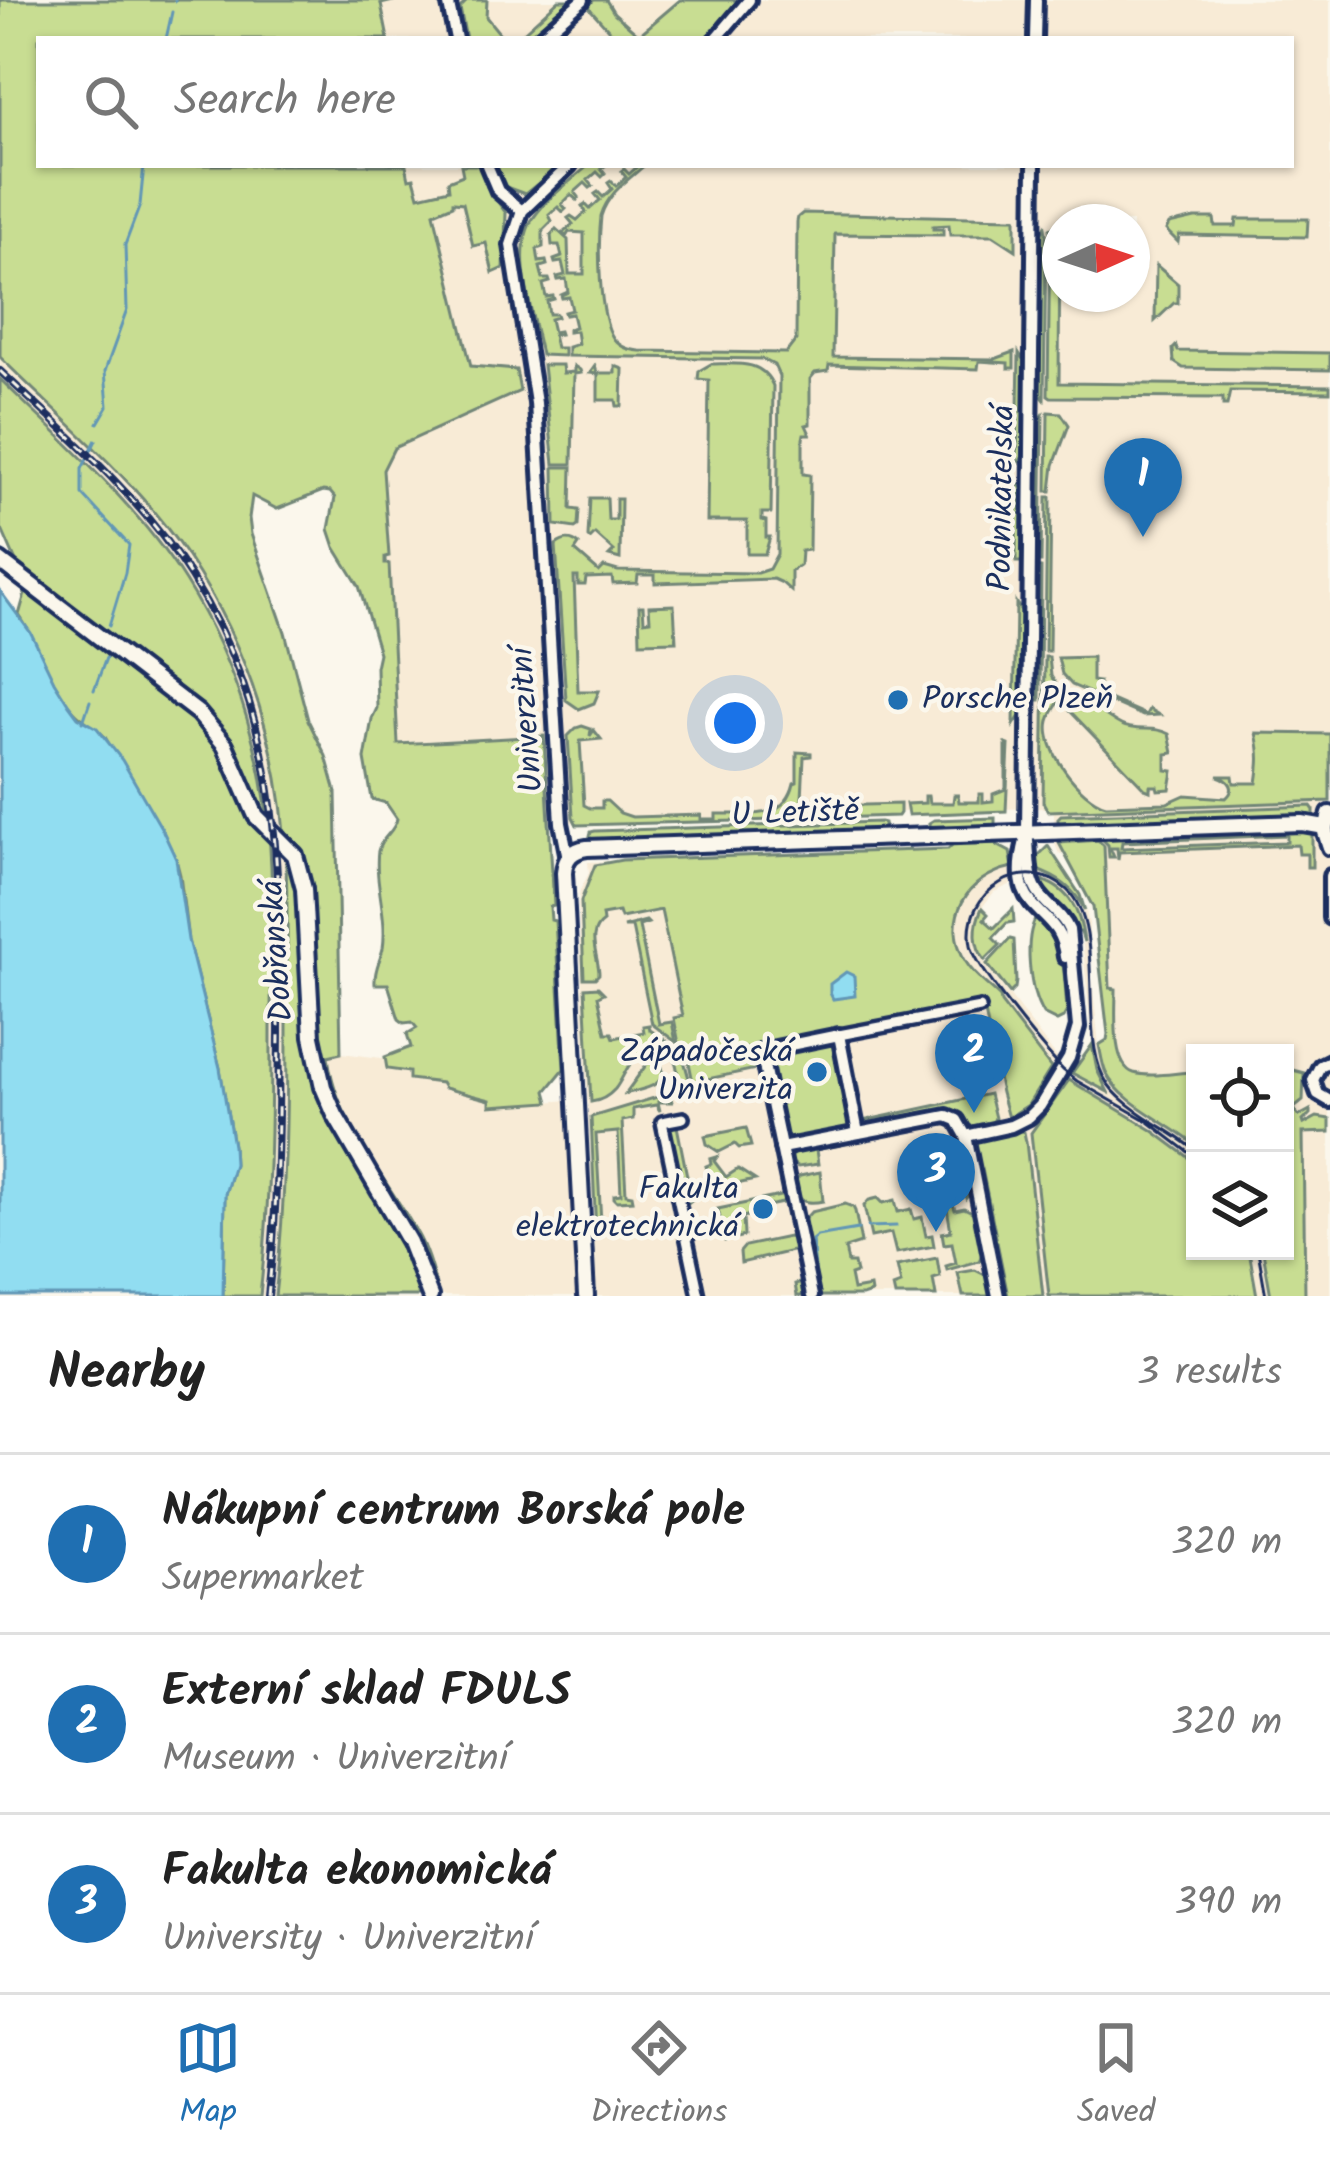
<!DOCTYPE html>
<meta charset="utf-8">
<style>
body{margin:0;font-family:Kalam,sans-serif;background:#f6f6f6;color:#222}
.controls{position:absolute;right:36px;bottom:36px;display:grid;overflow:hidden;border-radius:0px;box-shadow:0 3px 9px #0004}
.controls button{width:108px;height:108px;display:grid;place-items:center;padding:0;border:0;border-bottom:3px solid #e0e0e0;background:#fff;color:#222;font:60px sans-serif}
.compass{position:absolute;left:1042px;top:204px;width:108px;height:108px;border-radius:50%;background:#fff;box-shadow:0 3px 9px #0004;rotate:87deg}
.you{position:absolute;left:735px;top:723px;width:42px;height:42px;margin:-30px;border:9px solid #fff;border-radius:50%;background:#1a73e8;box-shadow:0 0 0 18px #1a73e833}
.badge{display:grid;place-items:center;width:78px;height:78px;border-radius:50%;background:#1f6fb2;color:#fff;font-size:39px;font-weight:700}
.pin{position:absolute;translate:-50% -99px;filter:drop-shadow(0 3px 6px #0008)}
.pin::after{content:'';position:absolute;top:63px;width:42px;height:36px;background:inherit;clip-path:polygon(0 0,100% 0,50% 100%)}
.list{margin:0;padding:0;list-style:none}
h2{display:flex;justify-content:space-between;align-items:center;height:156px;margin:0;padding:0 48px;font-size:51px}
h2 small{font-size:39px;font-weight:400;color:#767676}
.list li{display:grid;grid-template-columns:78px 1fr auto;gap:36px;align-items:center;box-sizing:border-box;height:180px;padding:0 48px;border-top:3px solid #e0e0e0}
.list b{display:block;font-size:45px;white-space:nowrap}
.list p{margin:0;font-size:39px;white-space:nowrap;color:#767676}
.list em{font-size:39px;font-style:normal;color:#767676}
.icon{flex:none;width:66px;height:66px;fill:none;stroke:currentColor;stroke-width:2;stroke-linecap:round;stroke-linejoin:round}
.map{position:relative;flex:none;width:1330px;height:1296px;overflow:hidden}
.search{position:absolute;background:#fff;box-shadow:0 3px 9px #0004;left:36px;right:36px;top:36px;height:132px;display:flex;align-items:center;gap:30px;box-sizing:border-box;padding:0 42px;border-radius:0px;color:#767676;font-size:45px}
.sheet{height:696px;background:#fff}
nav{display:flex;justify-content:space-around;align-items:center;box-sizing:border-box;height:168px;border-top:3px solid #e0e0e0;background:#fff;font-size:33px;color:#767676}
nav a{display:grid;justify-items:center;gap:6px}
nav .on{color:#1f6fb2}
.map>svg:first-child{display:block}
.built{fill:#f8ebd6;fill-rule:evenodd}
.green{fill:#c8dd92;stroke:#728678;stroke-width:3;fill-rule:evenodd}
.water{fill:#91ddf1;stroke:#6297b6;stroke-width:3}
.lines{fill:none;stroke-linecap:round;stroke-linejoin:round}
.stream{stroke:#6297b6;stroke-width:3}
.pedestrian-casing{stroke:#1b2f5e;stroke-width:18}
.minor-casing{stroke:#1b2f5e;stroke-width:20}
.tertiary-casing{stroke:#1b2f5e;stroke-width:22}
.pedestrian{stroke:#fbf7ec;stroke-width:9}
.minor{stroke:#fbf7ec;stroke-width:10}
.tertiary{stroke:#fbf7ec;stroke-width:14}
.tram{stroke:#1b2f5e;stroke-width:3}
.rail-casing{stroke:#1b2f5e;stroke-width:8}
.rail{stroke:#fbf7ec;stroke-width:3;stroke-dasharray:9;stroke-linecap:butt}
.poi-dot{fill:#1f6fb2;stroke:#fbf7ec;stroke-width:4.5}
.labels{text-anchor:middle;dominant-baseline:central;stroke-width:9;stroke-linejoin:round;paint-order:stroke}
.street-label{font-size:33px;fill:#1b2f5e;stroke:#fbf7ec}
.poi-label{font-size:33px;fill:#1b2f5e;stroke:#fbf7ec;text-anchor:end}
</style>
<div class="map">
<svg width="1330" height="1296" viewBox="0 0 1330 1296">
<rect width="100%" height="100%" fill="#fbf7ec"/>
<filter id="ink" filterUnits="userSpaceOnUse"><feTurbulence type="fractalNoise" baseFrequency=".00833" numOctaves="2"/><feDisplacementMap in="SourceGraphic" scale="24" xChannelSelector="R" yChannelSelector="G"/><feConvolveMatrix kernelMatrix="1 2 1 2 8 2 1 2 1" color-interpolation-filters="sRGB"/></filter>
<g filter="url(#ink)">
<g class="built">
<path d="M368,0H1330V1296H1305L1303,1132L1293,1109L1285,1076V1053H1195V1080L1119,1083L1106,1042L1108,1034L1097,853L1059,854L1055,844L1054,813L1047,808L1002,809L549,823L544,736L398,744L389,565H385L384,556L389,555L383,470L395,448L471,366L434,213L415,205L406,165H1291V39H377ZM1060,222H1132V294H1060Z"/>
<path d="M0,357L126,480L185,552L228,627L262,714L277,780L286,865L285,1189L275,1296H260L267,1229L271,1148V865L262,783L247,718L214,634L173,561L114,491L0,379Z"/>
<path d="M949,849L955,938L957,939L956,921L968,892L984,876L1013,867L1012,884L994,892L980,910L976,927V942L987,966L1058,1059L1052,1069L1001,1002L1000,997L972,970L1044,1070L1096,1104L1195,1251L1247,1296H597L578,905L580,890L589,873L588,862Z"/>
<path d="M1034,869L1066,884L1086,910L1089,924V952L1099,1045L1126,1097L1195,1145V1162L1152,1130L1069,1080L1072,1073L1109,1091L1094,1059L1080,917L1068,896L1035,878Z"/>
<path d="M341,1053L439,1065L490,1100L491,1106L570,1100L580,1296H439L430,1264L337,1098L328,1055Z"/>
<path d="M1249,1251H1263L1271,1296H1257Z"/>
</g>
<g class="green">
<path d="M0,0H397L381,4L388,39H39V165H406L409,179L414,178L419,196L449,189L448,181L463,175L461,165H481L487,187L506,213L504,268L493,273L486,243L473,246L463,203L453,202V205L434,213L471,366L516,370L520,391L394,448L383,470L389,556L385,557V564H389L398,744L544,736L554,906L550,907L551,920L555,921L564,1069L546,1091L549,1102L490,1106V1100L444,1088L441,1083L409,1079V1072L387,1069L385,1057L411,1047L407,1034L417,1028L412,1022L404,1023L399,1019L388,984H375C374,969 380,962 383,948C388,916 374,883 378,851C381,837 394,833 397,819L386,803L372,799L365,759L372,719L377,708L376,667L379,653L359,586L335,547L329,529L335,498L330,492L323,491L277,509L252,496L249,518L251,534L285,632L308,720L326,756L336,792L341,1053L328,1056C335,1122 386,1176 417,1233C428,1252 433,1275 439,1296H275C286,1202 287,1108 287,1013C287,964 288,915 286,866C283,757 249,648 188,557C137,481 64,421 0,357Z"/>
<path d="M468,0H487L486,17L504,39H466L460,8Z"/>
<path d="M559,0H575L531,39H516Z"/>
<path d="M594,0H606L614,13L639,35L680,0H741L705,39H617L591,10L589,5Z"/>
<path d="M496,165H561L525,194L506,187Z"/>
<path d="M589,165H606L601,169L605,174L602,177L597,172L588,180L593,186L590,188L585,183L575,192L579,197L577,200L571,195L562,204L566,209L563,212L558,207L549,215L552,221L543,230V247L537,249L539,262L546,261L547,265L540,267L543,279H549L550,282L543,284L546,297L553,296L554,299L547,301L549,314H556L557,317L550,319L553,332L559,331L560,334L553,335L556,348H564V356L541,355C534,317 510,250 534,217C548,197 571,181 589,165Z"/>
<path d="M639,165H645C628,180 608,193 601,216C598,244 598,317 614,339C621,348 630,350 640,351L786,353L796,340L797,222L798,217L803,213L1011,218H1016V250L993,235H950L949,225L933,226V229H943V235L835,234L833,357L995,359L1014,352V368H1008V363L979,361L978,369L829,365L828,371L815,373L810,379V424L806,425L810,434H804L803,439V474L810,475L809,550L801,551L800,565L791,571V591L782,583L773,579L655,583V575H638L637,583L613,584L612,577L586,578L585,585H578V577H574L578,691H599L594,703L579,709L566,700L556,545C564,539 571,538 579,545L575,551L599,572L604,567L618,571L757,573L769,569L777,554L779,376L774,365L762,359L568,356V347L578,344L576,331L568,332V329L575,327L572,314L565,315L564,312L572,310L569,297L562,298L561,295L568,292L566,279L558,280L557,277L565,275L562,262L555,263L554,260L562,257L559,245H552L551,235L556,229L568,240L569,274H584V233L569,232L566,237L563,233L573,224L568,218L571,216L577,220L586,212L582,206L585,204L590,209L600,200L595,194L598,192L603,197L612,189L608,183L611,181L616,186L626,177L621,171L624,169L629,174Z"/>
<path d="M1195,218H1214L1215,226H1236L1237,219H1308L1307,237L1179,235L1178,242L1166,230L1169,224Z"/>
<path d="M1055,226H1060L1059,383L1330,386V392L1230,391L1227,405H1223V398L1051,397L1048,395L1050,229Z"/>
<path d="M1045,227L1046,234L1044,399L1037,390L1039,237Z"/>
<path d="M1156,265L1178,284V303H1174L1155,321Z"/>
<path d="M1176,346L1178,351L1330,353V370L1183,368L1174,362L1173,349Z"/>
<path d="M1019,353L1026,364L1025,453L1017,466Z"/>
<path d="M711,364C735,364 762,359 773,386L771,513H762V520L766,521V537H770L765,554H747V521H707L709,380L698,379L699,371Z"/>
<path d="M543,365H562L563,373L574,372V366L580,370L581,373L574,374L572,464H554Z"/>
<path d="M595,366L597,373H615V366L623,369L622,406H617L616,400H598V374L590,373Z"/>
<path d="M0,379C65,443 136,503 185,581C238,665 268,767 271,866C273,918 271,970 271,1022C271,1114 270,1205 260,1296H223L225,1194L234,1164L233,1146L220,1068L188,940L180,875L176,859L105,737C96,727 83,721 74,711C49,684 40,645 19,615L25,594L17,564L0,525Z"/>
<path d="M1048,412L1061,413L1069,425L1054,465L1051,491H1047Z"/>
<path d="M1043,415L1041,562H1035L1037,424Z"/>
<path d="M554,467H572L571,509L579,510L578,526L575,528L555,525Z"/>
<path d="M1017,481L1024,491L1023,562H1016Z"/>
<path d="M1047,497H1051L1049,651H1045Z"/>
<path d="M590,498H607L608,520H616V499H621L620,559L609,556L614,551L595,534L590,539L588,537Z"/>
<path d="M1035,567L1041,568L1040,700H1037L1033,678Z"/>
<path d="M1016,603L1023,614L1022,713L1014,725Z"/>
<path d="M674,605L676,641L640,642L639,606H643L644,621L650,620L649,606Z"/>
<path d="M1045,657H1049L1051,676L1063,695C1059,703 1051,712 1049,721C1042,749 1080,798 1106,805L1167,803L1185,795L1226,798C1238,788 1228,779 1218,776H1233L1234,783H1257C1260,764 1261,754 1256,733L1330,734V801L1048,811L1043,802Z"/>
<path d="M1092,657V681L1099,682L1098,694L1146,715L1149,709L1159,715L1143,716L1072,685L1062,674L1058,658Z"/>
<path d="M1078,699C1094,705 1107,718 1121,725C1137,733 1154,725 1169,734L1173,753L1166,754V770L1173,771L1170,789L1158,790L1157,786H1150V791L1145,789L1070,711L1071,703Z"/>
<path d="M582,726L591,729L590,736L594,730L601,739L580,741L584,805L590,808H602V801H607L620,813L632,817L701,815V819H716V814C748,813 785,822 794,783L797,782V752L811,753V756L804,757L802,799H821L822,816L820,819L577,825L573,817L568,736L576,728Z"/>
<path d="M1006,744L1009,745L1006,811L908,815L906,804L925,803V796H928L929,803H953L954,795H958L959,802H979V794H983V802L993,801V794L1006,789Z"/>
<path d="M826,799L829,806L900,804V813L898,816L830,818L827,816Z"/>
<path d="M1311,806L1314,810V816L1305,818L1058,825V818L1061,815Z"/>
<path d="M995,818V827L947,829L929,826V823L934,820Z"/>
<path d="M880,822L884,823L885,829L589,840L591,832L595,831Z"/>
<path d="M1301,829L1312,833V867H1307V854H1299L1298,845L1119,852L1118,860L1117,848H1110L1114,857H1109L1108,845L1099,836ZM1287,835V842L1121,848L1122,842Z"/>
<path d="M1098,840L1104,846L1110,988L1116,989C1116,1010 1111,1066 1134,1073C1152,1078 1177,1072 1195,1072V1145C1169,1123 1121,1103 1106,1073C1102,1064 1101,1054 1099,1045L1107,1040L1108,1034L1093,907L1059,843Z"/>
<path d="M956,841H997V845L1010,852L1013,867C967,876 940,919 966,962C974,976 989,986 1000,997L1001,1003L1051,1068L1028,1105L1008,1118L1001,1093L983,1002L763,1048L756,1069L693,1082L687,1053L754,1048L685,1050L679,1044L674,1018L683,1016L661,910L621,918L619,912L602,915L603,922C585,934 599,956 599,974L595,978H584L581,901L595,865L622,860L948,849Z"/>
<path d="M1048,846L1080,895L1085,911C1075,888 1057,877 1034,869L1035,855H1039Z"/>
<path d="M1035,878C1069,887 1080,909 1084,942L1081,932H1076L1067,912L1044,894Z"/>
<path d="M982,908L988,914L984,919L994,928L1013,909L1014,922L1007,923L993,938L1000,945L985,960C973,945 974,925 982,908Z"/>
<path d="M1037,916C1067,938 1064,978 1067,1011L1063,1018L1057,1021L1043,1014C1029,991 1023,938 1037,916Z"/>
<path d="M646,921L648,923L639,926L659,1024L672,1022L676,1042L652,1024L632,927H623Z"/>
<path d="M1010,939L1014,940L1016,981L1015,988L1010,993L987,964Z"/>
<path d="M598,987L604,993L598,996L606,1033H612L614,1038L644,1032L643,1026L649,1025L650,1030L681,1050L690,1082L678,1083C677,1077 678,1070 676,1064C671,1045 650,1044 637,1056C627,1064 623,1079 615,1089C608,1097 600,1101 591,1102L585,988Z"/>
<path d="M838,1040L852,1129L792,1140L784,1133L769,1058L775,1052Z"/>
<path d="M1092,1045L1097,1070L1108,1092L1072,1073Z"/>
<path d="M649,1061L661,1064C670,1087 641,1089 625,1094Z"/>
<path d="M1285,1068L1304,1073L1303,1101L1293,1109L1299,1116L1310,1110V1114L1303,1121L1304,1124L1317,1117L1330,1119V1132L1303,1133L1305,1296H1271L1263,1251H1285Z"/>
<path d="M1069,1080L1152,1130L1195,1162V1251H1249L1257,1296H1049L1031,1133Z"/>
<path d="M989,1094L995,1118L992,1124C972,1129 969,1133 958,1114L946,1111L864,1127L863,1121Z"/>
<path d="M664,1095H670L672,1102H658L660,1111L656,1105L633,1109V1119L622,1121L626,1194L632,1195L633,1200L617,1201L614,1198V1195L621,1194L618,1132L596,1134L601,1222L607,1227L605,1232L596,1234L591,1117Z"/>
<path d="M670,1123L671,1127L677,1126L689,1186L697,1185L699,1194L688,1203L681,1202L665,1124Z"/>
<path d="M746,1128L751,1146L739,1148L735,1144L719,1152L707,1144L705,1136Z"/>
<path d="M1019,1130L1024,1132L1026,1142L1043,1296H1008L997,1242L990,1243L989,1239L996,1237L982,1169H975L972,1145L974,1142Z"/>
<path d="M869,1136L871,1138L816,1150L818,1164L798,1167L791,1162L792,1156L800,1150Z"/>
<path d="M961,1151H964L972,1190L966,1198L963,1186L943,1190L939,1171L963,1166Z"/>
<path d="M717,1157L714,1161L726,1177L738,1169L755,1180L714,1189L706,1166L711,1164L710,1159Z"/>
<path d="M820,1172L823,1201C805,1205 795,1201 795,1181L800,1176Z"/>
<path d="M785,1195L789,1200L787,1202L758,1208V1213L743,1217L744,1236L725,1241L718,1209Z"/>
<path d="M878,1198L883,1203L895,1200L898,1212L911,1209L914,1219L922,1217L926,1236L932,1235L934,1246L896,1253L891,1233L871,1237L864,1206L869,1200Z"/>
<path d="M952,1201L955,1210L964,1208L976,1214L984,1249L979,1261L947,1270L946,1266L956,1263L952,1243L944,1244L942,1233L951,1231L946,1202Z"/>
<path d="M845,1204L853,1207L855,1211L861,1243L845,1248L848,1263H854L856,1273L850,1275L853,1290L870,1287L871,1293L862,1296H817L802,1222L811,1212Z"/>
<path d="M788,1237L794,1238L797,1243L808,1296H797L795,1284L803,1282L796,1250L741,1263L740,1252L745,1246Z"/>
<path d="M937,1258L940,1277L933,1279L936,1296H895L893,1287L901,1284L897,1266Z"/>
<path d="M975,1270L987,1276L991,1296H963L958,1273Z"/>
</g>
<g class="water">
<path d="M0,591L31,633L54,681L69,705L78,717L97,728L122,760L163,831L176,859L188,940L220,1068L233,1146L234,1164L225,1194L223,1296H0Z"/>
<path d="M846,972L854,976L855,996L833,999L830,993V984Z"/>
</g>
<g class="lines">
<g class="stream">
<path d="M175,1V0"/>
<path d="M166,39L172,12"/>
<path d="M98,423L108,406L105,371L127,310L125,245L140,205L144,165"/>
<path d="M96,440L82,469V494L129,545L125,573L109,626"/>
<path d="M94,690L106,658"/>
<path d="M83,722L90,701"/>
<path d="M868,1227L896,1226"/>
<path d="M818,1296L812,1240L817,1236L858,1229"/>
</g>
<g class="pedestrian-casing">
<g id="pedestrian">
<path d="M839,1035L980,1008"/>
<path d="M683,1118L662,1122L699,1296"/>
</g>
</g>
<g class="minor-casing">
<g id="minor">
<path d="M448,0L456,39"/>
<path d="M538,39L583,0"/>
<path d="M716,39L749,0"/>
<path d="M1035,39L1036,0"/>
<path d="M487,165L498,191L522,211"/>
<path d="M1025,841C1005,919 1060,902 1065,957"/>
<path d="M568,858L561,823L536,403L511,245L522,211L570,165"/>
<path d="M1330,876V918"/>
<path d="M1330,1061L1320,1066L1313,1080L1318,1094L1330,1101"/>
<path d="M966,1136L998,1296"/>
<path d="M781,1148L947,1116L957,1120L966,1136L1011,1126L1029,1117L1040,1106L1069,1058L1078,1027L1069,930C1062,913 1047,907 1037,891C1027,874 1030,851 1027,832L1034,165"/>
<path d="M812,1296L761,1051L839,1035L858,1133"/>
</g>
</g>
<g class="tertiary-casing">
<g id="tertiary">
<path d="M0,561L198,713L225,745L256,816L295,855L304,889L312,1036L323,1087L335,1115L409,1242L430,1296"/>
<path d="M1330,814L1325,832L1330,847"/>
<path d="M586,1296L564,873C565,858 572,850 587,848L1302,823L1325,827"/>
</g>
</g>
<use href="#pedestrian" class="pedestrian"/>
<use href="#minor" class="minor"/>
<use href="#tertiary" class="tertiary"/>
<g class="tram">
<path d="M1195,1150C1168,1127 1119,1108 1103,1076C1079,1028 1106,926 1067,890C1026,852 961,891 971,945C975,967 1044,1050 1063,1070L1077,1081L1149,1122L1195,1157"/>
<path d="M1258,1251L1266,1296"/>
</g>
<g class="rail-casing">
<path id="rail" d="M0,371C68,435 141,497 191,577C284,724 279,866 279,1033C278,1121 278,1208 268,1296"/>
</g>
<use href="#rail" class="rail"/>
</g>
</g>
<g class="poi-dot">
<circle cx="898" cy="700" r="12"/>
<circle cx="817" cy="1072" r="12"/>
<circle cx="763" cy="1209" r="12"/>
</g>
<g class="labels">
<g class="street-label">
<text transform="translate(1003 498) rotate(-89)">Podnikatelská</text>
<text transform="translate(528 720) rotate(-94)">Univerzitní</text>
<text transform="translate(795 814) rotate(-2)">U Letiště</text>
<text transform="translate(278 951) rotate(-94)">Dobřanská</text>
</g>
<g class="poi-label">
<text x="922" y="700" text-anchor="start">Porsche Plzeň</text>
<text x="793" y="1053">Západočeská<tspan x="793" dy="38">Univerzita</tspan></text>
<text x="739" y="1190">Fakulta<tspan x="739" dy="38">elektrotechnická</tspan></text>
</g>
</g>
</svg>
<div class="controls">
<button><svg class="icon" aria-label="locate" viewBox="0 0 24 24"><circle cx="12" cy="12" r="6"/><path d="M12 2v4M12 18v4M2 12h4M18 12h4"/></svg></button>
<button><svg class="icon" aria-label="layers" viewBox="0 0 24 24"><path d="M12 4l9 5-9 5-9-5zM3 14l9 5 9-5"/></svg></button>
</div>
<svg class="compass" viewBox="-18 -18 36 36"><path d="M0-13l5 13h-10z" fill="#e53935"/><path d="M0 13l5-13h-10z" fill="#767676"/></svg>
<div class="you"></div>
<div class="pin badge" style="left:1143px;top:537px">1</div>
<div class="pin badge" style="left:974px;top:1113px">2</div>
<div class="pin badge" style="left:936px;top:1232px">3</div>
<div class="search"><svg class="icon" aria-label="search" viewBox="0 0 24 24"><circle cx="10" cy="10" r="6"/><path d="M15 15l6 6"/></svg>Search here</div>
</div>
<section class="sheet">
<h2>Nearby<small>3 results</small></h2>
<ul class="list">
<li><span class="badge">1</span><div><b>Nákupní centrum Borská pole</b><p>Supermarket</p></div><em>320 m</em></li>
<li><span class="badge">2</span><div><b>Externí sklad FDULS</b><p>Museum · Univerzitní</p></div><em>320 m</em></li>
<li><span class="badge">3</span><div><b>Fakulta ekonomická</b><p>University · Univerzitní</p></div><em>390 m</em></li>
</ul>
</section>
<nav>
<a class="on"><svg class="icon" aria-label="map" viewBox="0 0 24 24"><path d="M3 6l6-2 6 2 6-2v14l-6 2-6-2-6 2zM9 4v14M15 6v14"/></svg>Map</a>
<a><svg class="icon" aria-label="directions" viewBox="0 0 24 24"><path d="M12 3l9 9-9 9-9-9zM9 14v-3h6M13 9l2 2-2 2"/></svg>Directions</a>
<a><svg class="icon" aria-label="saved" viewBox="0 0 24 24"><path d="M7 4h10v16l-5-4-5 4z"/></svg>Saved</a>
</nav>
